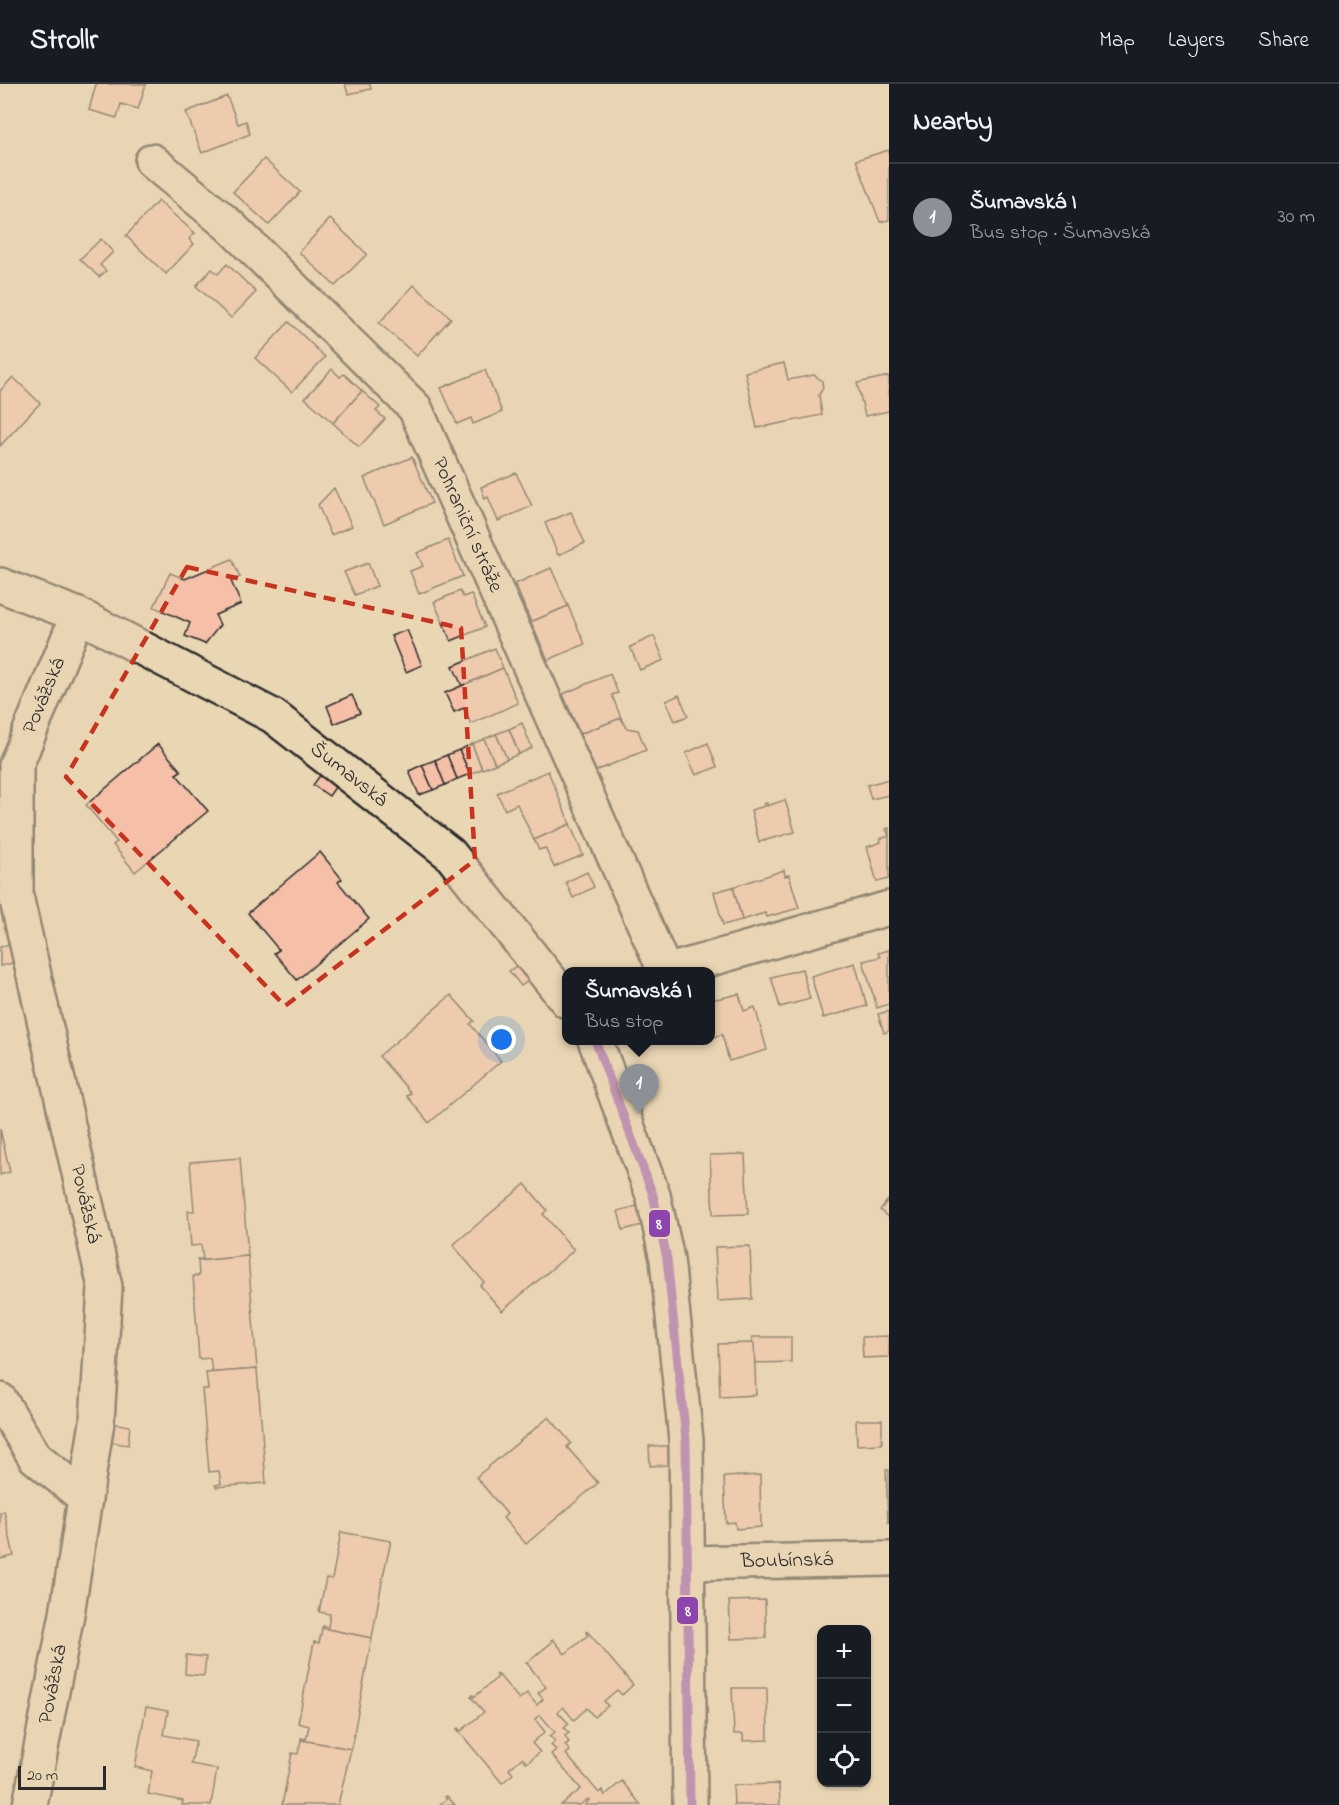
<!DOCTYPE html>
<meta charset="utf-8">
<style>
body{margin:0;font-family:"Indie Flower",sans-serif;background:#20242c;color:#f1f3f6}
.controls{position:absolute;right:18px;bottom:18px;display:grid;overflow:hidden;border-radius:12px;box-shadow:0 2px 4px #0004}
.controls button{width:54px;height:54px;display:grid;place-items:center;padding:0;border:0;border-bottom:2px solid #363941;background:#171b24;color:#f1f3f6;font:30px sans-serif}
.scale{position:absolute;left:18px;bottom:15px;width:88px;box-sizing:border-box;padding-left:6px;border:3px solid #2b2b2b;border-top:0;font-size:16px;line-height:21px;white-space:nowrap;color:#2b2b2b;-webkit-text-stroke:4px #e9d6b3;paint-order:stroke}
.you{position:absolute;left:502px;top:956px;width:21px;height:21px;margin:-15px;border:4px solid #fff;border-radius:50%;background:#1a73e8;box-shadow:0 0 0 9px #1a73e833}
.badge{display:grid;place-items:center;width:39px;height:39px;border-radius:50%;background:#8c9099;color:#fff;font-size:20px;font-weight:700}
.pin{position:absolute;translate:-50% -50px;filter:drop-shadow(0 2px 3px #0008)}
.pin::after{content:'';position:absolute;top:32px;width:21px;height:18px;background:inherit;clip-path:polygon(0 0,100% 0,50% 100%)}
.popup{position:absolute;left:562px;top:883px;width:153px;height:78px;box-sizing:border-box;display:grid;place-content:center;border-radius:12px;background:#171b24;filter:drop-shadow(0 2px 4px #0005);font-size:20px;white-space:nowrap;color:#9ea1a6}
.popup b{font-size:22px;color:#f1f3f6}
.popup::after{content:'';position:absolute;left:50%;top:100%;margin-left:-12px;border:12px solid transparent;border-top-color:#171b24}
.list{margin:0;padding:0;list-style:none}
h2{display:flex;justify-content:space-between;align-items:center;height:78px;margin:0;padding:0 24px;font-size:26px}
h2 small{font-size:20px;font-weight:400;color:#9ea1a6}
.list li{display:grid;grid-template-columns:39px 1fr auto;gap:18px;align-items:center;box-sizing:border-box;height:108px;padding:0 24px;border-top:2px solid #363941}
.list b{display:block;font-size:22px;white-space:nowrap}
.list p{margin:0;font-size:20px;white-space:nowrap;color:#9ea1a6}
.list em{font-size:20px;font-style:normal;color:#9ea1a6}
.icon{flex:none;width:33px;height:33px;fill:none;stroke:currentColor;stroke-width:2;stroke-linecap:round;stroke-linejoin:round}
.map{position:relative;flex:none;width:889px;height:1721px;overflow:hidden}
header{display:flex;align-items:center;gap:36px;box-sizing:border-box;height:84px;padding:0 30px;background:#171b24;border-bottom:2px solid #363941}
header strong{font-size:28px}
nav{display:flex;gap:33px;margin-inline-start:auto;font-size:21px}
main{display:flex}
aside{flex:1;background:#171b24}
.map>svg:first-child{display:block}
.building{fill:#f5bfa8;stroke:#2b2b2b;stroke-width:1.5}
.lines{fill:none;stroke-linecap:round;stroke-linejoin:round}
.street-casing{stroke:#2b2b2b;stroke-width:38}
.street{stroke:#e9d6b3;stroke-width:33}
.bus-1-casing{stroke:#e9d6b3;stroke-width:14}
.bus-1{stroke:#8e44ad;stroke-width:9}
.marked{fill:none;stroke:#c8321e;stroke-width:4.5;stroke-dasharray:12 8;stroke-linejoin:round}
.labels{text-anchor:middle;dominant-baseline:central;stroke-width:4.5;stroke-linejoin:round;paint-order:stroke}
.street-label{font-size:21px;fill:#2b2b2b;stroke:#e9d6b3}
.line-badge{stroke:#e9d6b3;stroke-width:2}
.badge-label{font-size:16px;text-anchor:middle;font-weight:bold;fill:#fff}
</style>
<header>
<strong>Strollr</strong>
<nav><a>Map</a><a>Layers</a><a>Share</a></nav>
</header>
<main>
<div class="map">
<svg width="889" height="1721" viewBox="0 0 889 1721">
<rect width="100%" height="100%" fill="#e9d6b3"/>
<filter id="ink" filterUnits="userSpaceOnUse"><feTurbulence type="fractalNoise" baseFrequency=".0167" numOctaves="2"/><feDisplacementMap in="SourceGraphic" scale="12" xChannelSelector="R" yChannelSelector="G"/><feConvolveMatrix kernelMatrix="1 2 1 2 8 2 1 2 1" color-interpolation-filters="sRGB"/></filter>
<g filter="url(#ink)">
<g class="building">
<path d="M96,0H146L138,25L121,20L117,34L89,26Z"/>
<path d="M345,0H370L371,5L348,10Z"/>
<path d="M227,12L238,40L246,37L250,50L202,69L186,28Z"/>
<path d="M889,66V136L880,138L856,76Z"/>
<path d="M264,75L300,108L269,141L233,108Z"/>
<path d="M158,117L195,149L189,155L194,160L166,190L126,152Z"/>
<path d="M330,135L367,170L335,202L299,168Z"/>
<path d="M101,155L113,168L100,181L106,187L99,193L80,175Z"/>
<path d="M227,180L256,208L231,234L196,202L212,185L218,190Z"/>
<path d="M414,201L451,234L417,272L379,239Z"/>
<path d="M289,238L325,273L292,308L255,274Z"/>
<path d="M784,279L788,296L814,291L822,297L823,304L819,311L822,331L757,344L745,288Z"/>
<path d="M332,285L340,293L344,290L362,307L333,339L305,314Z"/>
<path d="M485,286L502,328L473,340L471,334L457,340L441,304Z"/>
<path d="M889,292V327L865,332L857,299Z"/>
<path d="M13,293L40,319L0,362V307Z"/>
<path d="M362,307L380,323L376,327L385,335L359,363L333,339Z"/>
<path d="M412,373L432,419L384,440L364,394Z"/>
<path d="M516,389L532,422L498,437L488,413L485,415L481,403Z"/>
<path d="M334,404L352,442L331,451L318,421Z"/>
<path d="M571,428L585,459L558,471L545,439Z"/>
<path d="M448,456L463,492L419,510L410,487L423,482L417,469Z"/>
<path d="M232,475L240,493L231,497L241,520L215,531L220,541L205,560L185,552L190,539L154,523L170,489L185,495Z"/>
<path d="M368,479L377,502L355,511L344,488Z"/>
<path d="M551,484L568,522L531,538L515,500Z"/>
<path d="M460,507L463,513L471,510L485,543L451,557L434,518Z"/>
<path d="M568,522L585,560L548,576L531,538Z"/>
<path d="M407,546L422,581L406,588L391,552Z"/>
<path d="M654,552L664,576L640,586L630,563Z"/>
<path d="M495,564L503,584L462,602L453,582Z"/>
<path d="M503,584L518,619L471,640L464,624L454,628L445,609Z"/>
<path d="M610,590L618,609L612,611L621,634L580,650L563,610Z"/>
<path d="M352,611L360,629L334,640L327,622Z"/>
<path d="M679,611L688,632L675,637L666,617Z"/>
<path d="M621,634L626,644L638,646L646,666L596,687L580,650Z"/>
<path d="M522,639L532,664L519,670L509,645Z"/>
<path d="M509,645L519,670L507,675L496,650Z"/>
<path d="M496,650L507,675L495,680L484,655Z"/>
<path d="M484,655L495,680L482,685L472,660Z"/>
<path d="M708,659L717,683L696,691L686,669Z"/>
<path d="M158,660L181,687L176,690L208,727L135,788L113,761L117,758L86,721Z"/>
<path d="M472,660L482,685L470,690L459,666Z"/>
<path d="M459,666L470,690L457,695L447,671Z"/>
<path d="M447,671L457,695L445,701L435,676Z"/>
<path d="M435,676L445,701L433,706L422,681Z"/>
<path d="M422,681L433,706L419,711L409,687Z"/>
<path d="M324,686L340,696L329,712L313,701Z"/>
<path d="M548,687L570,740L534,756L517,720L505,726L497,709Z"/>
<path d="M889,695V711L871,715L867,701Z"/>
<path d="M785,716L795,748L759,758L751,726L765,722L764,720L767,719V722Z"/>
<path d="M570,740L583,771L554,783L545,764L539,766L534,756Z"/>
<path d="M889,744V795L877,798L867,763L881,758L880,755L889,752L886,745Z"/>
<path d="M320,768L342,795L338,798L369,835L297,896L274,869L279,866L248,829Z"/>
<path d="M784,786L785,792L789,791L799,824L767,833L765,829L742,836L733,803Z"/>
<path d="M587,788L594,803L573,814L566,798Z"/>
<path d="M733,803L742,836L723,841L714,808Z"/>
<path d="M10,861L13,879L0,882V863Z"/>
<path d="M889,866V920L877,924L863,877L880,873L878,869Z"/>
<path d="M525,876L536,891L521,902L509,887Z"/>
<path d="M855,879L867,922L823,934L811,892Z"/>
<path d="M802,885L810,915L780,923L771,893Z"/>
<path d="M739,910L744,927L755,923L767,966L729,977L722,950L712,954L711,916Z"/>
<path d="M451,911L474,937L470,940L501,977L429,1039L407,1012L411,1009L379,972Z"/>
<path d="M889,927V947L884,949L878,930Z"/>
<path d="M0,1045L10,1088L0,1091Z"/>
<path d="M745,1070L748,1130L713,1131L710,1071Z"/>
<path d="M240,1074L248,1172L198,1177L197,1175H203L201,1161L191,1162L188,1127H194L190,1078Z"/>
<path d="M525,1100L547,1126L543,1130L574,1166L502,1227L480,1201L484,1198L453,1161Z"/>
<path d="M888,1116H889V1134L880,1126Z"/>
<path d="M637,1122L642,1141L623,1146L618,1127Z"/>
<path d="M750,1162L752,1215L718,1217L715,1163Z"/>
<path d="M248,1172L257,1285L206,1289L212,1287L210,1274L199,1275L193,1192H199L198,1177Z"/>
<path d="M889,1252V1273L863,1274L862,1253Z"/>
<path d="M752,1253H791V1278L754,1279Z"/>
<path d="M754,1259L756,1311L720,1313L718,1260Z"/>
<path d="M257,1285L266,1399L216,1403L215,1401L221,1400L219,1387L209,1388L202,1305H208L206,1289Z"/>
<path d="M549,1333L571,1359L567,1363L598,1399L526,1460L503,1434L507,1430L476,1393Z"/>
<path d="M856,1336H882V1360L857,1361Z"/>
<path d="M112,1339L130,1342L128,1361L109,1358Z"/>
<path d="M649,1362H669V1381L650,1382Z"/>
<path d="M886,1386H889V1439H888Z"/>
<path d="M760,1391L761,1443L736,1445L735,1438L726,1439L724,1393Z"/>
<path d="M4,1427L14,1472L0,1475V1429Z"/>
<path d="M341,1448L391,1457L383,1492L372,1554L322,1544L323,1542L328,1543L330,1530L319,1528L326,1494L332,1495Z"/>
<path d="M765,1516L766,1554L731,1555L729,1517Z"/>
<path d="M322,1544L372,1554L351,1665L301,1656V1654L306,1655L309,1642L298,1639L314,1558L319,1559Z"/>
<path d="M587,1547L633,1601L622,1611L617,1606L604,1617L608,1622L594,1633L587,1624L574,1636L563,1623L558,1628L569,1640L564,1644L569,1649L565,1652L569,1658L565,1661L570,1667L566,1670L599,1709L602,1706L605,1711L622,1697L641,1721H585L589,1716L588,1715L580,1721H561L581,1705L551,1670L556,1666L551,1661L555,1657L550,1652L555,1648L540,1631L535,1635L545,1648L532,1659L540,1668L527,1679L522,1674L509,1685L513,1690L502,1699L457,1645L458,1644L461,1647L484,1628L471,1613L473,1611L474,1613L498,1593L496,1591L498,1590L519,1615L527,1609L537,1621L543,1615L538,1609L546,1603L526,1578H528L552,1558L551,1556L553,1555L565,1570L588,1551L586,1548Z"/>
<path d="M186,1571L206,1573L204,1592L185,1590Z"/>
<path d="M732,1604H767L768,1656L743,1657V1650H734Z"/>
<path d="M146,1623L168,1627L164,1651L196,1657L191,1680L217,1685L211,1721H182L183,1717L148,1710L152,1687L135,1683Z"/>
<path d="M301,1656L351,1665L338,1721H282L292,1669L298,1670Z"/>
<path d="M779,1700L780,1721H734L733,1701Z"/>
<path d="M447,1712L455,1721H439L447,1715L445,1713Z"/>
</g>
<g class="lines">
<g class="street-casing">
<g id="street">
<path id="s1" d="M152,77L230,142L415,324L665,887"/>
<path id="s2" d="M0,501L78,531L273,632L450,770L567,917"/>
<path d="M665,888L889,824"/>
<path d="M595,956L653,1111L667,1175L686,1356L690,1721"/>
<path d="M0,1316L35,1373L85,1414"/>
<path id="s3" d="M687,1479L889,1475"/>
<path id="s4" d="M30,1721L67,1530L97,1338L105,1203L16,812V681L78,531"/>
</g>
</g>
<use href="#street" class="street"/>
<g class="bus-1-casing">
<path id="bus-1" d="M595,956L653,1111L667,1175L686,1356L690,1721"/>
</g>
<use href="#bus-1" class="bus-1"/>
</g>
</g>
<path d="M0 0H889V1721H0ZM187,483L461,544L475,776L285,922L66,693Z" fill="#e9d6b3" fill-opacity=".55" fill-rule="evenodd"/>
<path class="marked" d="M187,483L461,544L475,776L285,922L66,693Z"/>
<g class="labels">
<g class="street-label">
<text stroke="none"><textPath href="#s1" startOffset="489">Pohraniční stráže</textPath></text>
<text stroke="none"><textPath href="#s4" startOffset="1131">Povážská</textPath></text>
<text stroke="none"><textPath href="#s2" startOffset="399">Šumavská</textPath></text>
<text transform="translate(85 1120) rotate(77)">Povážská</text>
<text stroke="none"><textPath href="#s3" startOffset="100">Boubínská</textPath></text>
<text stroke="none"><textPath href="#s4" startOffset="123">Povážská</textPath></text>
</g>
</g>
<g class="line-badge">
<rect x="648" y="1125" width="23" height="29" rx="6" fill="#8e44ad"/>
<rect x="676" y="1512" width="23" height="29" rx="6" fill="#8e44ad"/>
</g>
<g class="badge-label">
<text x="659" y="1145">8</text>
<text x="688" y="1532">8</text>
</g>
</svg>
<div class="controls">
<button>+</button>
<button>−</button>
<button><svg class="icon" aria-label="locate" viewBox="0 0 24 24"><circle cx="12" cy="12" r="6"/><path d="M12 2v4M12 18v4M2 12h4M18 12h4"/></svg></button>
</div>
<div class="scale">20 m</div>
<div class="you"></div>
<div class="pin badge" style="left:639px;top:1030px">1</div>
<div class="popup"><b>Šumavská I</b>Bus stop</div>
</div>
<aside>
<h2>Nearby<small></small></h2>
<ul class="list">
<li><span class="badge">1</span><div><b>Šumavská I</b><p>Bus stop · Šumavská</p></div><em>30 m</em></li>
</ul>
</aside>
</main>
